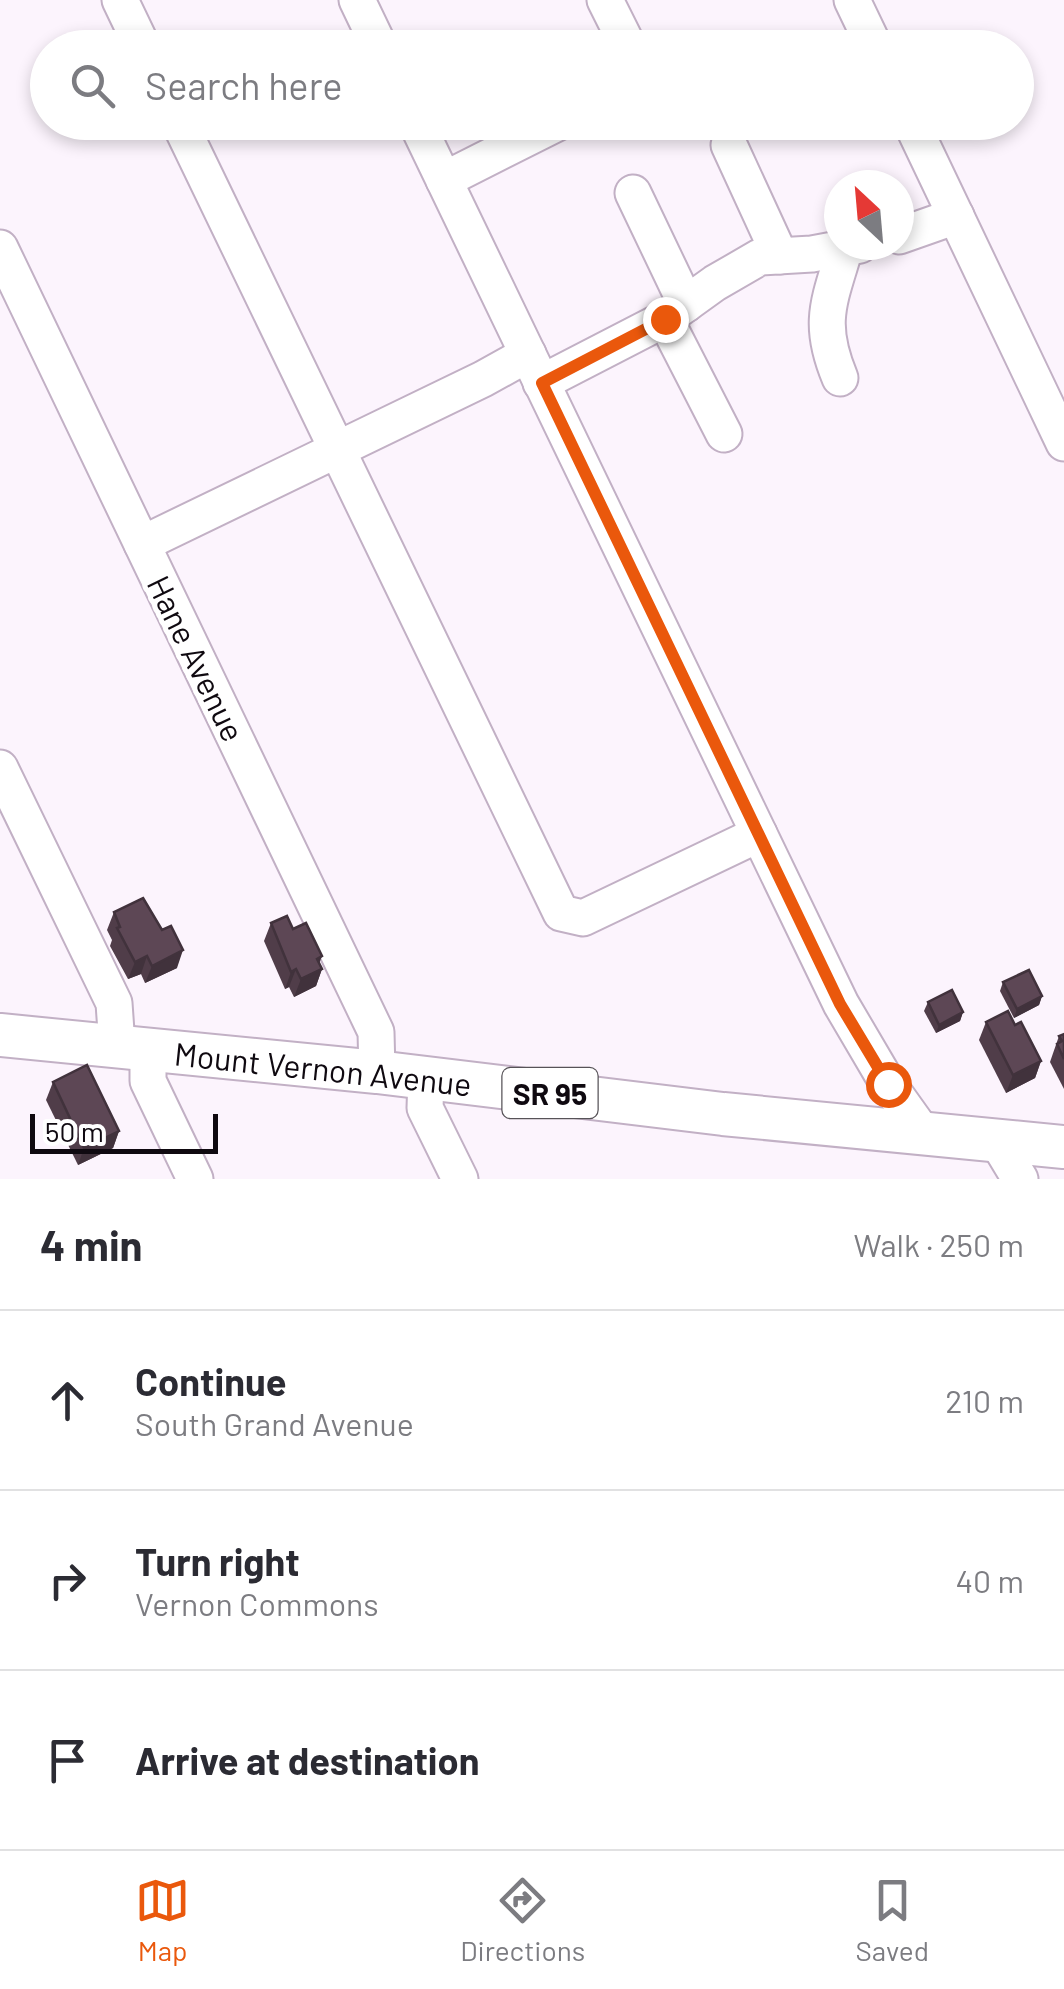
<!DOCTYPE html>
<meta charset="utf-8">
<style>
body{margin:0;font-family:Barlow,sans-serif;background:#f7f7f7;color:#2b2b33}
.compass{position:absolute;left:824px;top:170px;width:90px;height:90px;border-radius:50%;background:#fff;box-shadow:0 5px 15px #0003;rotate:334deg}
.scale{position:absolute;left:30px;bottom:25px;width:188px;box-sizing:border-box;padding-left:10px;border:5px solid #0f0910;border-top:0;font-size:28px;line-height:35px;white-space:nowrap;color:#0f0910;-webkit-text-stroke:8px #fff;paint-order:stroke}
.stop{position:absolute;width:30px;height:30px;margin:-22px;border:8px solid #ea580c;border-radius:50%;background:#fff}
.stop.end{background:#ea580c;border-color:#fff;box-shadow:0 2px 10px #0008}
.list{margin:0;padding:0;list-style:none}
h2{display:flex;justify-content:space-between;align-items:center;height:130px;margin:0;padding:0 40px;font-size:42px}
h2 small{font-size:32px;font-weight:400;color:#7c7c81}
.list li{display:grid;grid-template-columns:65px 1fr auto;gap:30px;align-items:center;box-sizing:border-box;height:180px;padding:0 40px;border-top:2px solid #e1e1e2}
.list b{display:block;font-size:38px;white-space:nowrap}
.list p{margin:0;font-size:32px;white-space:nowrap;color:#7c7c81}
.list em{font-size:32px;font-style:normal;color:#7c7c81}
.icon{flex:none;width:55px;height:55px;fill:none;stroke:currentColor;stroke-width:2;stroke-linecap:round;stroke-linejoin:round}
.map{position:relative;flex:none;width:1064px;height:1179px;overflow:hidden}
.search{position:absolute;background:#fff;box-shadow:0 5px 15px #0003;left:30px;right:30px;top:30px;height:110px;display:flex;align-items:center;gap:25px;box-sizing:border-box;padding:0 35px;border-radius:55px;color:#7c7c81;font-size:38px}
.sheet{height:670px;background:#fff}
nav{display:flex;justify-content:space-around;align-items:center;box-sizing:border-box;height:140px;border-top:2px solid #e1e1e2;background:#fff;font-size:28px;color:#7c7c81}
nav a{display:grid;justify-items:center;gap:5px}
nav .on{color:#ea580c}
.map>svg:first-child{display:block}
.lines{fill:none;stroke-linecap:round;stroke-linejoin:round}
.minor-casing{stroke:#c2b0c5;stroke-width:39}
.major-casing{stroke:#c2b0c5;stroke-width:46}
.minor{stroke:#fff;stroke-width:35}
.major{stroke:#fff;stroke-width:42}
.wall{fill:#503d49}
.shaded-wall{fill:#41323c}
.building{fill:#5d4755;stroke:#41323c;stroke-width:2.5}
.route{stroke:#ea580c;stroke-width:12}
.labels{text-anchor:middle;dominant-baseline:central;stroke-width:10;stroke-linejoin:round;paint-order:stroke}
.shield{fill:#fff;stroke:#575358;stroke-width:2.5}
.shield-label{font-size:30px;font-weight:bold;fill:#0f0910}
.street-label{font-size:32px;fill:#0f0910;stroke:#fff}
</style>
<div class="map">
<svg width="1064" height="1179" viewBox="0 0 1064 1179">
<rect width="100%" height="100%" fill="#fcf4fd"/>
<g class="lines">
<g class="minor-casing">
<g id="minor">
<path d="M120,0L143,48"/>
<path d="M357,0L380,48"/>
<path d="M605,0L629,48"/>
<path d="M852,0L875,48"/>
<path d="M179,122L561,913L583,918L759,834"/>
<path d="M416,122L841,1004L888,1084L923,1133"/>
<path d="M911,122L1064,443"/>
<path d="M729,145L780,256"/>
<path d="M444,180L559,122"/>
<path d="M633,193L686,304"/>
<path d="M899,236L956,216"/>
<path d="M0,248L376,1032L377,1072"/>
<path d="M665,319L724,434"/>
<path d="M840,378C817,323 829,302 845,248"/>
<path d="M541,383L665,319L715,283L760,257L812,254L860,245"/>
<path d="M142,544L483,379L528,354"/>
<path d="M0,768L114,1003L117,1046"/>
<path d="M148,1049V1081L195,1179"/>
<path d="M426,1078L425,1108L460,1179"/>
<path d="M997,1141L1020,1179"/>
</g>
</g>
<g class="major-casing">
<path id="major" d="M0,1035L377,1072L723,1114L1064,1147"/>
</g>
<use href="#minor" class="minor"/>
<use href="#major" class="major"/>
</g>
<g class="wall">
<path d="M114,912L177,968L145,983L141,974L128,979L110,946L112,940L107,930Z"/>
<path d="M271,923L293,929L319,963L322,969L316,986L294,997L289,987L285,989L264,941Z"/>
<path d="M1003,982L1042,996L1039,1005L1014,1018L1000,991Z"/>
<path d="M928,1002L963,1012L960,1021L936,1033L924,1011Z"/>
<path d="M986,1022L1015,1025L1041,1061L1035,1078L1006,1093L979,1040Z"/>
<path d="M1064,1034V1089L1050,1062L1059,1036Z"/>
<path d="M53,1082L119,1131L113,1148L78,1165L46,1100Z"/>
</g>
<g class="shaded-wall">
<path d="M183,950L177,968L145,983L152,966Z"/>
<path d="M147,956L141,974L128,979L135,962Z"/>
<path d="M322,956L316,972L322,969L316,986L294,997L301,979L317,959Z"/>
<path d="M296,969L289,987L285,989L291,972Z"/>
<path d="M1042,996L1039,1005L1014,1018L1017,1009Z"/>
<path d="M963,1012L960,1021L936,1033L939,1025Z"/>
<path d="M1041,1061L1035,1078L1006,1093L1013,1075Z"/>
<path d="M119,1131L113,1148L78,1165L84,1148Z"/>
</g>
<g class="building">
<path d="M143,898L162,930L171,926L183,950L152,966L147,956L135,962L117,928L120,927L114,912Z"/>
<path d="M287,916L293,929L306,923L322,956L317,959L322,969L301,979L296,969L291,972L271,923Z"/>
<path d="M1029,970L1042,996L1017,1009L1003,982Z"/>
<path d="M952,990L963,1012L939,1025L928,1002Z"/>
<path d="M1008,1011L1015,1025L1021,1022L1041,1061L1013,1075L986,1022Z"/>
<path d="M1064,1034V1059L1057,1044L1062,1041L1059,1036Z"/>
<path d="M87,1065L119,1131L84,1148L53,1082Z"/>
</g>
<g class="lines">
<path class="route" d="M665,319L542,383L840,1004L888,1084"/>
</g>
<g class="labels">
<rect class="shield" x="502.5" y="1068" width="95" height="50" rx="8"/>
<g class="shield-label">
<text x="550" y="1093">SR 95</text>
</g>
<g class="street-label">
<text transform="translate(197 658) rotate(64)">Hane Avenue</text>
<text transform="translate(323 1068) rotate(6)">Mount Vernon Avenue</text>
</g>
</g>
</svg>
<svg class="compass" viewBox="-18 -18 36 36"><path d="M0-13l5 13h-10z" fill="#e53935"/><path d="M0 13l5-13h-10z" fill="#7c7c81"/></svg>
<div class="scale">50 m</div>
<div class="stop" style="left:888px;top:1084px"></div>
<div class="stop end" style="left:665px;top:319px"></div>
<div class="search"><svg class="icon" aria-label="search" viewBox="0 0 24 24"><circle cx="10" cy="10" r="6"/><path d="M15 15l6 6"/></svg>Search here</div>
</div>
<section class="sheet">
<h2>4 min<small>Walk · 250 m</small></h2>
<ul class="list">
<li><svg class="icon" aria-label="ahead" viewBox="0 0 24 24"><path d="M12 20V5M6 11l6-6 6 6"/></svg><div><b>Continue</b><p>South Grand Avenue</p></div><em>210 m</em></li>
<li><svg class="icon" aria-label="right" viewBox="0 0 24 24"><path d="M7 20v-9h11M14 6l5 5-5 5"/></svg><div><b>Turn right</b><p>Vernon Commons</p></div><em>40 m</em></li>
<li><svg class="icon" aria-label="arrive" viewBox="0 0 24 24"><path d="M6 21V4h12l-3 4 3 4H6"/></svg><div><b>Arrive at destination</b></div></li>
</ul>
</section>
<nav>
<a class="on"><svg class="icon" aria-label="map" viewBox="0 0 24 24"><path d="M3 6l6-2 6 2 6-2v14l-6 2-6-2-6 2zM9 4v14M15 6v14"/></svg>Map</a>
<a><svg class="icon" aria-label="directions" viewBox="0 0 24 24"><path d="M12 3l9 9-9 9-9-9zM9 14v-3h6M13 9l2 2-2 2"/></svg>Directions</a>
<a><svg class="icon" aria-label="saved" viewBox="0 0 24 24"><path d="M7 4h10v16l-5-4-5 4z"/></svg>Saved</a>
</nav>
